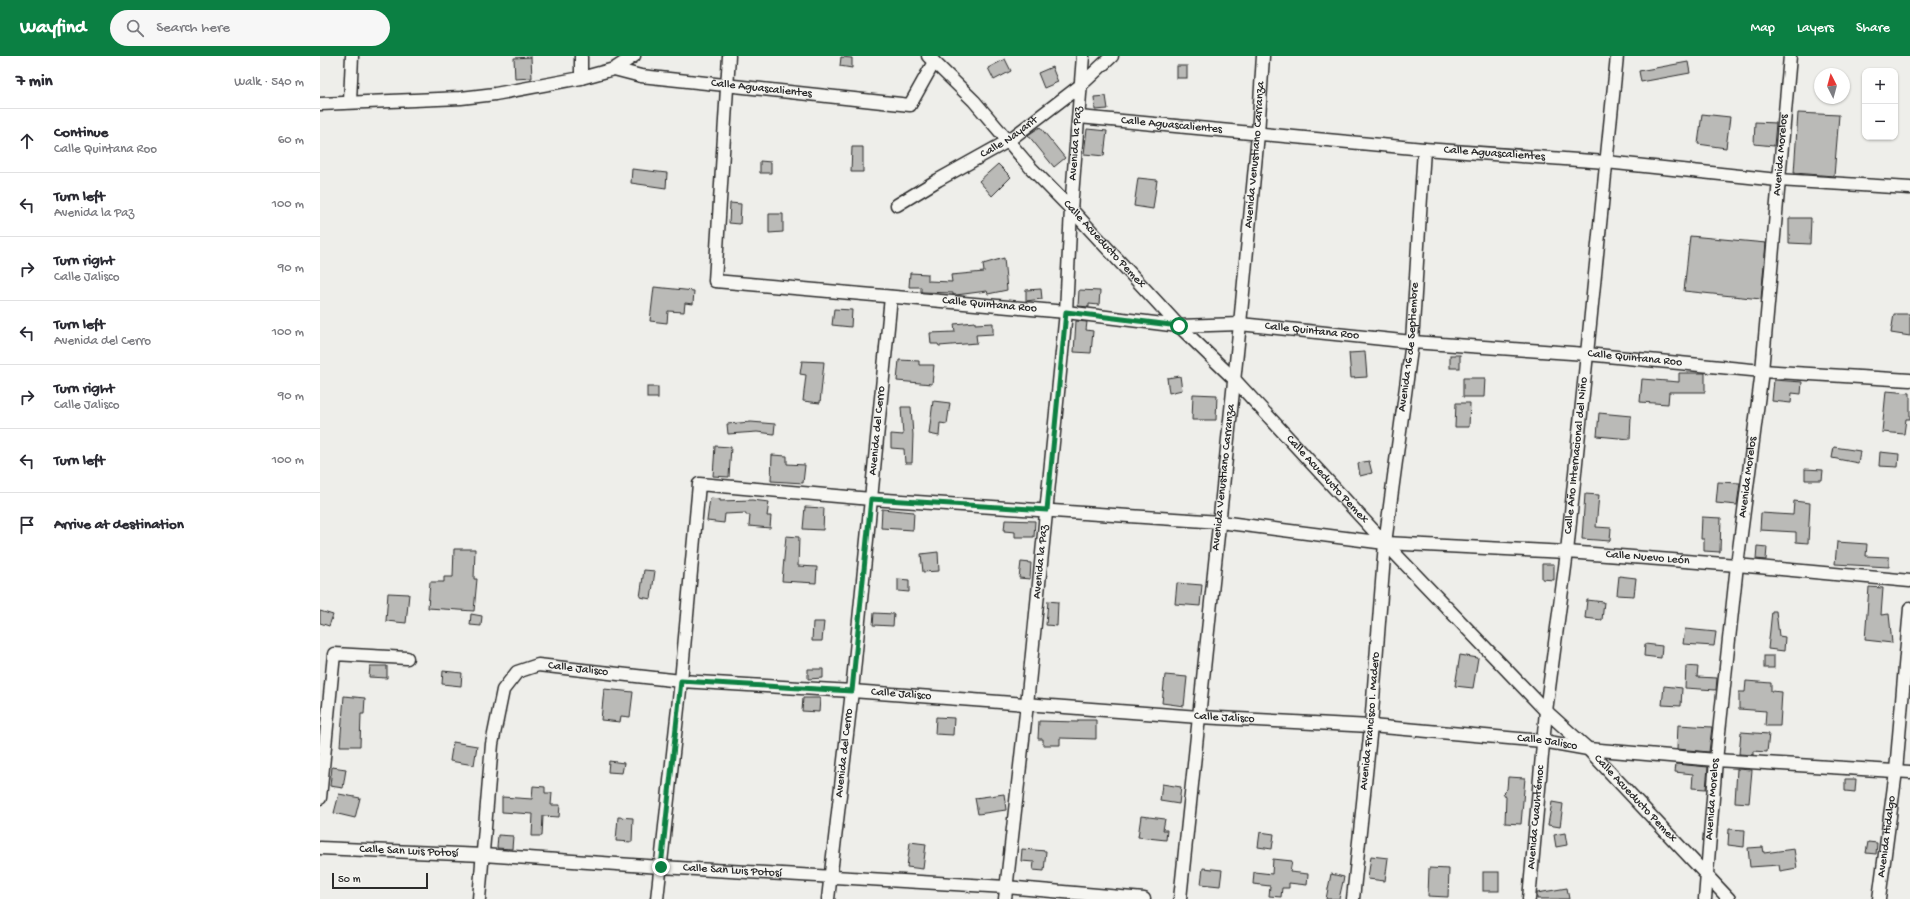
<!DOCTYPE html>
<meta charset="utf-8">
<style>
body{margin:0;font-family:"Gochi Hand",sans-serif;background:#f7f7f7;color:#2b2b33}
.controls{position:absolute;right:12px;top:12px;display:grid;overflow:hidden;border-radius:8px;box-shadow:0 1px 3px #0004}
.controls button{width:36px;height:36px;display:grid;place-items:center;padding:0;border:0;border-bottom:1px solid #e1e1e2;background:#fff;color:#2b2b33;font:20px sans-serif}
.compass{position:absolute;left:1494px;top:12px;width:36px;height:36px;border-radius:50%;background:#fff;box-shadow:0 1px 3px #0004;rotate:354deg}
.scale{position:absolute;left:12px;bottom:10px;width:96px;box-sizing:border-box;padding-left:4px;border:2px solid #2b2b2b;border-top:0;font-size:11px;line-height:14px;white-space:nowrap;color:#2b2b2b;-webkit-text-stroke:3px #f6f6f2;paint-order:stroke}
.stop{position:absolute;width:12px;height:12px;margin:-9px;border:3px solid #0b8043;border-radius:50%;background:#fff}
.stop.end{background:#0b8043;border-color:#fff;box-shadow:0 1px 4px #0008}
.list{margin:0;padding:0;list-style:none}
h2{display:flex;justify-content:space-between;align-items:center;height:52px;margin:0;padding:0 16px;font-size:17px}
h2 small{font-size:13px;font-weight:400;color:#7c7c81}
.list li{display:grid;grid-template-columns:26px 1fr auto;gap:12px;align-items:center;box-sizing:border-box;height:64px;padding:0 16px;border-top:1px solid #e1e1e2}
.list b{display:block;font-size:15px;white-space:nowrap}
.list p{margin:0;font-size:13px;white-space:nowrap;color:#7c7c81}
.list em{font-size:13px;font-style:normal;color:#7c7c81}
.icon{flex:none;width:22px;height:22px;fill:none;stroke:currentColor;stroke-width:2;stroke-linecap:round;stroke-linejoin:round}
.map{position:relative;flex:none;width:1590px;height:843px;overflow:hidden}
header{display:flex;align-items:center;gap:24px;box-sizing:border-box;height:56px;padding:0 20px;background:#0b8043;color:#fff}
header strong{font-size:19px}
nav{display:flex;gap:22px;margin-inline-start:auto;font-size:14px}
.search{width:280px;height:36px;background:#f7f7f7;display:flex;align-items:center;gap:10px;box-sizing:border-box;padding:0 14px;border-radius:22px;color:#7c7c81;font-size:15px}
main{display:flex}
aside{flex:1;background:#fff}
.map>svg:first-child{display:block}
.building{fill:#babab7;stroke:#2b2b2b}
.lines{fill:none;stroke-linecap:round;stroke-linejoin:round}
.minor-casing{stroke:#2b2b2b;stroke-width:15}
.minor{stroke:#f6f6f2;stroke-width:12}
.route{stroke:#0b8043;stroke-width:5}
.labels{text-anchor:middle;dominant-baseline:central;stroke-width:3.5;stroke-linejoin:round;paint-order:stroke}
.street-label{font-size:12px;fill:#2b2b2b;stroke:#f6f6f2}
</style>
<header>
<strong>Wayfind</strong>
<div class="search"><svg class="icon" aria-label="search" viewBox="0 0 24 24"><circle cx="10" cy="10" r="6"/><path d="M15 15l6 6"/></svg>Search here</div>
<nav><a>Map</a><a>Layers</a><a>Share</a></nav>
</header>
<main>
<aside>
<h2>7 min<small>Walk · 540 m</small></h2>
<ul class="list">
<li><svg class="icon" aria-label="ahead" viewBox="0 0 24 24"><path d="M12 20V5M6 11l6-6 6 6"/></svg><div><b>Continue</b><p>Calle Quintana Roo</p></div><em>60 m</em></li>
<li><svg class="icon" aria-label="left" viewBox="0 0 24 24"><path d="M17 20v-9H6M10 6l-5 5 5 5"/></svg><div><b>Turn left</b><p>Avenida la Paz</p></div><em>100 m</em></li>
<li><svg class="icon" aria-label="right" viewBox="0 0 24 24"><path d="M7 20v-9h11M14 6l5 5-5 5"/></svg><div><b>Turn right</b><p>Calle Jalisco</p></div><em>90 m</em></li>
<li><svg class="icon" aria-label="left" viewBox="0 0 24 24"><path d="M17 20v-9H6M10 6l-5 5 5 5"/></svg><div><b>Turn left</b><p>Avenida del Cerro</p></div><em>100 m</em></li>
<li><svg class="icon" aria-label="right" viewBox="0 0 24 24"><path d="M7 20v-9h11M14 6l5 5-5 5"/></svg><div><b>Turn right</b><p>Calle Jalisco</p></div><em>90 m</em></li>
<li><svg class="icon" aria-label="left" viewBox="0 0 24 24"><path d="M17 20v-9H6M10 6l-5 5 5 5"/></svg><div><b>Turn left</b></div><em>100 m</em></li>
<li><svg class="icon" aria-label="arrive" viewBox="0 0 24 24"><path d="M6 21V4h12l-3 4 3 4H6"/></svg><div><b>Arrive at destination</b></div></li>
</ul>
</aside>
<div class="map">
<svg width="1590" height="843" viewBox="0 0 1590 843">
<rect width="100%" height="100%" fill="#eeeeea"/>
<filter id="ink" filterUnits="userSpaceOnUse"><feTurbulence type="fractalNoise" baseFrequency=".025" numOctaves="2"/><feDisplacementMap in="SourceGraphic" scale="8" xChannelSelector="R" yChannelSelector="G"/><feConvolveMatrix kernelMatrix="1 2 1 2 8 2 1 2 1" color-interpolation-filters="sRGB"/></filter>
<g filter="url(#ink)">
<g class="building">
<path d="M211,1L212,22L195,23L194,2Z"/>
<path d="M521,1L532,2V12L520,10Z"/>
<path d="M685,3L691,15L674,24L668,12Z"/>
<path d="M1368,6L1370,17L1321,26L1319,15Z"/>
<rect x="857" y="10" width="10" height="12"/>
<path d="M732,11L738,26L724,32L718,17Z"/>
<path d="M786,40L788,53L775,54L774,41Z"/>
<path d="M1478,57L1519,59L1514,120L1474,117Z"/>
<path d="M1382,58L1410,61L1406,92L1378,88Z"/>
<path d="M1435,66L1456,67L1454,90L1434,88Z"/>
<path d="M720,71L745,102L734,111L708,79Z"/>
<path d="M767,73L787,75L784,100L764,98Z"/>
<path d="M532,91H543V116H531Z"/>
<path d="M440,105L451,106V117H440Z"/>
<path d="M678,108L691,121L672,140L659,125Z"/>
<path d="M312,113L347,117L346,132L311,127Z"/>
<path d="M818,122L837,124L833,153L814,150Z"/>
<path d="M410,147L421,148L420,168L409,167Z"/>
<path d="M449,158H463V176L449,177Z"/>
<path d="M1469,162H1491L1490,188L1469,187Z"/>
<path d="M1370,180L1446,187L1441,243L1364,235Z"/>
<path d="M684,202L687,234L668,238L667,235L636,239H633V237L601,236V231H589L590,217L608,218V225L632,226L631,219L664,216L663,208Z"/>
<path d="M334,231L374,235L373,248L365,247L364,256L348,255L347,267L330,265Z"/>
<path d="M721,233L722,243L706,245V234Z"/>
<path d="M759,234L780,235L779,249L769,248V251L758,250Z"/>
<path d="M514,253L532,254L531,271L512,269Z"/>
<path d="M1574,258H1590V280L1571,277Z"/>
<path d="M756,265L767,266L766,274L773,275L771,297L754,296Z"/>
<path d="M655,266V268L673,267V278L656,279L657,287L619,290L618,288H611L610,277L635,276L634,268Z"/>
<path d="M1045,296L1047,321L1031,322L1029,297Z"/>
<rect x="1130" y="299" width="10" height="13"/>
<path d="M579,304L599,305V309H614L612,328L577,325Z"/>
<path d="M482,305L504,306L500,347L483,345L486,319L480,318Z"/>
<path d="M1359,317H1385V336H1349L1348,348L1320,346L1322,323L1359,326Z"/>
<path d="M860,320L862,334L849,337L847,322Z"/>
<path d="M1143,322H1165L1164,341H1143Z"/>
<path d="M1454,324L1482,326L1481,338L1472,337L1471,347L1452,345Z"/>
<rect x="327" y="331" width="11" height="11"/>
<path d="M1566,335L1590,337V363H1586L1584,378L1562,376Z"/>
<path d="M873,338L897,339L896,364H872Z"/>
<path d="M613,345L630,347L627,368L620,367L619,380L609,378Z"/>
<path d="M1136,347H1150L1149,371H1135Z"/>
<path d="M581,351H591L593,379L592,407H585L584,393L571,392V378L583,379Z"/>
<path d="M1279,357L1311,360L1310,383L1277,380Z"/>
<path d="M431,366L455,368L454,378L437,376L408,378L407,368Z"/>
<path d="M395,390L411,391L409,421L393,420Z"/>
<path d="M1514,391L1540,395L1538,407L1512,402Z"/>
<path d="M1560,396L1579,398L1578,411L1559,410Z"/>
<path d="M452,399L467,400V408L485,409L483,427L451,425Z"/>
<path d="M1049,405L1052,417L1040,420L1038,407Z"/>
<path d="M1485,413L1503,414L1502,424H1485Z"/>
<path d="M1398,426L1420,427L1417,449L1396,447Z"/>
<path d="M1265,438L1279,439L1276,471L1291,472L1290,485L1262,483Z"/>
<path d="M390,442L400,443V445L432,444L449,446L447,460H451L450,472L429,470L430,459H426V457L405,458L404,467L387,465Z"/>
<path d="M1474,445L1490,447L1488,487L1476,486V476L1440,474L1441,457L1473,459Z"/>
<path d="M485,451L504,452L503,474L483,473Z"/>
<path d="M562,453L594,456L593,474L561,472Z"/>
<path d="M1382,461L1401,462L1400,496L1384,495V483H1381Z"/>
<path d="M685,464L715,465L714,481H695V476L684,475Z"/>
<path d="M466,480L479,481L478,510L497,511L496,527L462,525Z"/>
<path d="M1517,486L1547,488L1546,500L1569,501V511L1515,508Z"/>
<path d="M1437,490L1447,491L1446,504L1436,503Z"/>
<path d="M134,493H155L154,523H157L154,555L108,552L110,526H124V521H133Z"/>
<path d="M618,496L619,515L603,516L601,498Z"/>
<path d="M701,506L711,507L710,523L699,522Z"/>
<path d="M1222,508H1234V524L1222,523Z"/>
<path d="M324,514L335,515L331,543L320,541Z"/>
<path d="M1299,520L1316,522L1314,540L1297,539Z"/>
<path d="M578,523L589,524V536L578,535Z"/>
<path d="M857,527L882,529L880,550L855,548Z"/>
<path d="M1549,531L1563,532L1561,559L1569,558L1572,587L1545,584Z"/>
<path d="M68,537L89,538L86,567L66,565Z"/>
<path d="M1267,544L1284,546L1282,564L1265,562Z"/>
<path d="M728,545L738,546L737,570L726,569Z"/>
<path d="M0,555L13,559L9,570L0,567Z"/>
<path d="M1452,555H1456L1459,580L1465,581L1464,595L1448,593Z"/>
<path d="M554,557L574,558L573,570L553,569Z"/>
<path d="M151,558L162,560L161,570L150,569Z"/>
<path d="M493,566H504L502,585H492Z"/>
<path d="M1365,573L1396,576L1394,590L1363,588Z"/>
<path d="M1325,588L1342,590L1341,602L1324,600Z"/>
<path d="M1140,599L1158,602L1153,632L1135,630Z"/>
<rect x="1444" y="600" width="10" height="12"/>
<path d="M50,610H67V622L49,621Z"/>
<path d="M1366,610L1378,611L1377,621L1397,622L1396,634L1365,632Z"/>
<path d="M488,613H503V622L488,623Z"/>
<path d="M123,615L142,617L141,630L122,628Z"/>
<path d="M845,619L867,621L864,650L842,647Z"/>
<path d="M1426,625L1451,627V635L1462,636L1460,670H1445L1446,655L1419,653V636H1425Z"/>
<path d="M1344,630L1362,632L1361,650L1342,649Z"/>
<path d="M284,633L313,636L310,661L301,660L300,666L281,664Z"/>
<path d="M24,640L45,642L44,658H41L40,690H20Z"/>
<path d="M483,642H500L499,656L482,655Z"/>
<path d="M616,661L634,662L633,679L615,678Z"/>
<path d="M758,664H776V683L740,682V689H723V683H718L719,665L758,666Z"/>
<path d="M1358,669L1392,671L1389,696L1357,693Z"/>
<path d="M1421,676L1449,678L1447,696L1433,695V699L1419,698Z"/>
<path d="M133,686L157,690L154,709L130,705Z"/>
<path d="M289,705L304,707L302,717L288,716Z"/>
<path d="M1356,708L1388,711L1386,733L1372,732L1373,718L1355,716Z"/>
<path d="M12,711L26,713L23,732L10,730Z"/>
<path d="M1417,713L1432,714L1429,747L1415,746Z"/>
<path d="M1188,721L1205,722L1201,768L1185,767L1186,741L1183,737L1187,733Z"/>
<path d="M1525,723H1536L1535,736L1525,735Z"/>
<path d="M842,728L861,731L859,748L840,745Z"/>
<path d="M213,730L225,731V737H232L231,749H240L239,761L223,760L222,780H212L213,758L182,756V741L212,743Z"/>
<path d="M19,738L40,742L35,762L14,757Z"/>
<path d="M684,738L686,754L658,758L655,742Z"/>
<path d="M1232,746L1243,748L1240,771L1228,769Z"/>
<path d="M821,760L845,763L843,774H847L846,784L818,781Z"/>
<path d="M298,761L313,762L312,786L296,785Z"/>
<path d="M1409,773L1425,774L1424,791L1408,789Z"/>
<path d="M940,776L954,778L952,793L938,791Z"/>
<path d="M1245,777L1247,789L1236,791L1234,779Z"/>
<path d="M178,779L193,780L192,793L177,792Z"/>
<path d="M590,786L606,788L603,813L587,811Z"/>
<path d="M1548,786L1557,787L1556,798L1546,797Z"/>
<path d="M1443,791L1444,797L1474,793L1477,812L1460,815L1459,809L1430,811L1428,792Z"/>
<path d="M702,793L726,795L724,815L713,814L714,806L701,805Z"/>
<path d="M1051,800L1068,802L1065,825L1048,823Z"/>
<path d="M953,803L972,805L970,816L988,818L987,829L969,827V832H962L961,841L949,840L950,830L933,828L934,816L952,818Z"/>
<path d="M883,812L902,814L900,830L881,828Z"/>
<path d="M1109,812L1129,813L1128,841L1108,840Z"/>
<rect x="1163" y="816" width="16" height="19"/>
<path d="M1011,818L1024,821L1019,843H1006Z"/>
<path d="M1247,832L1249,843H1217V837Z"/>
</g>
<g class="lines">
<g class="minor-casing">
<g id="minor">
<path id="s1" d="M409,0L395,225L746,256L859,270L920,268L1092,286L1266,298L1442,315L1590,324"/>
<path id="s2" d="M608,0L654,45L711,112L751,153L859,270L914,323L1065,487L1226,655L1268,693L1409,843"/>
<path id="s3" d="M294,13L321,20L590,49L614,6"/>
<path d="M261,22V0"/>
<path d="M30,46L32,0"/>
<path d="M0,48L141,42L175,38L261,22L294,13L314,0"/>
<path id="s4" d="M759,61L1104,93L1286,106L1458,124L1590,132"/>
<path id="s5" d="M577,149L618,124L688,85L761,29L792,0"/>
<path d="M0,742L14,598L87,602"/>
<path id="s6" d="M0,792L163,799L341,811L686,831L824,843"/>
<path id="s7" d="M159,843L172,688L183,634L197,616L218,609L361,625L532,635L879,661L1051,670L1223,685L1268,693L1396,704L1590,716"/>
<path id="s8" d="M337,843L361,625L379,428L551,443L900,466L1065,487L1247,496L1417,509L1590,525"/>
<path id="s9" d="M508,843L532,635L571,241"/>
<path id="s10" d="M685,843L707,648L746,256L751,153L763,0"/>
<path id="s11" d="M860,843L920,268L938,78L943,0"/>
<path id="s12" d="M1033,843L1051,670L1065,487L1092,286L1104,93"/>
<path id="s13" d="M1209,843L1226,655L1247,496L1297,0"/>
<path id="s14" d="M1385,843L1396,704L1417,509L1442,315L1470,0"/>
<path id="s15" d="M1559,843L1576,715L1590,552"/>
</g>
</g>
<use href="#minor" class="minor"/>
</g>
</g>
<g class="lines" filter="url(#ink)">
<path class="route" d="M341,811L361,625L532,635L551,443L727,454L746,256L859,270"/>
</g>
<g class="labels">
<g class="street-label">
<text stroke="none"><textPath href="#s3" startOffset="149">Calle Aguascalientes</textPath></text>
<text stroke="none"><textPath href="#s4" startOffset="93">Calle Aguascalientes</textPath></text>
<text stroke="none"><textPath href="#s5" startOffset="131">Calle Nayarit</textPath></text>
<text stroke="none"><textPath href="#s10" startOffset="759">Avenida la Paz</textPath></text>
<text stroke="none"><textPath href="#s4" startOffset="417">Calle Aguascalientes</textPath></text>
<text stroke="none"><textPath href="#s11" startOffset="748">Avenida Venustiano Carranza</textPath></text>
<text stroke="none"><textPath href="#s14" startOffset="748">Avenida Morelos</textPath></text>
<text stroke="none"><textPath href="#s2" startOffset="258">Calle Acueducto Pemex</textPath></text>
<text stroke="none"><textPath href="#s1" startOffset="501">Calle Quintana Roo</textPath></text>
<text stroke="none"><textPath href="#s1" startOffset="825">Calle Quintana Roo</textPath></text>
<text stroke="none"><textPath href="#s12" startOffset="555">Avenida 16 de Septiembre</textPath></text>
<text stroke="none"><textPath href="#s1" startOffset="1149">Calle Quintana Roo</textPath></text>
<text stroke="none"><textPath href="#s9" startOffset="471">Avenida del Cerro</textPath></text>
<text stroke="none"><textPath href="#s13" startOffset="446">Calle Año Internacional del Niño</textPath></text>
<text stroke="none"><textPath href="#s11" startOffset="424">Avenida Venustiano Carranza</textPath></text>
<text stroke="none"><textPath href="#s14" startOffset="424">Avenida Morelos</textPath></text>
<text stroke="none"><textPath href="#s2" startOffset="582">Calle Acueducto Pemex</textPath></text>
<text stroke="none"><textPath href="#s8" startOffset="1369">Calle Nuevo León</textPath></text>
<text stroke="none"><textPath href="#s10" startOffset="339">Avenida la Paz</textPath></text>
<text stroke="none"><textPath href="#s7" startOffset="296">Calle Jalisco</textPath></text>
<text stroke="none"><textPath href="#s7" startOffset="620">Calle Jalisco</textPath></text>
<text stroke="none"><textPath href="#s7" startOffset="944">Calle Jalisco</textPath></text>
<text stroke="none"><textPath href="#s12" startOffset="179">Avenida Francisco I. Madero</textPath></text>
<text stroke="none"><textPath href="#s7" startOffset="1268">Calle Jalisco</textPath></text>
<text stroke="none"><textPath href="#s9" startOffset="147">Avenida del Cerro</textPath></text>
<text stroke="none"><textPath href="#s2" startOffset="1026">Calle Acueducto Pemex</textPath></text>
<text stroke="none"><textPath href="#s14" startOffset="100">Avenida Morelos</textPath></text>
<text stroke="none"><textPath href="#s13" startOffset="82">Avenida Cuauhtémoc</textPath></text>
<text stroke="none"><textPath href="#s15" startOffset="63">Avenida Hidalgo</textPath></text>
<text stroke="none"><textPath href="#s6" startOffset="89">Calle San Luis Potosí</textPath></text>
<text stroke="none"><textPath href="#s6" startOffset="413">Calle San Luis Potosí</textPath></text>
</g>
</g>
</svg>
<div class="controls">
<button>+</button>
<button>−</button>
</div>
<svg class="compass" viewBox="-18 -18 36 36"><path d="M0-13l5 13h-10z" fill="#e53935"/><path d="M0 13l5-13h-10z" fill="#7c7c81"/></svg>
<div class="scale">50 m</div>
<div class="stop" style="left:859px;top:270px"></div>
<div class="stop end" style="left:341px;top:811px"></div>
</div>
</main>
